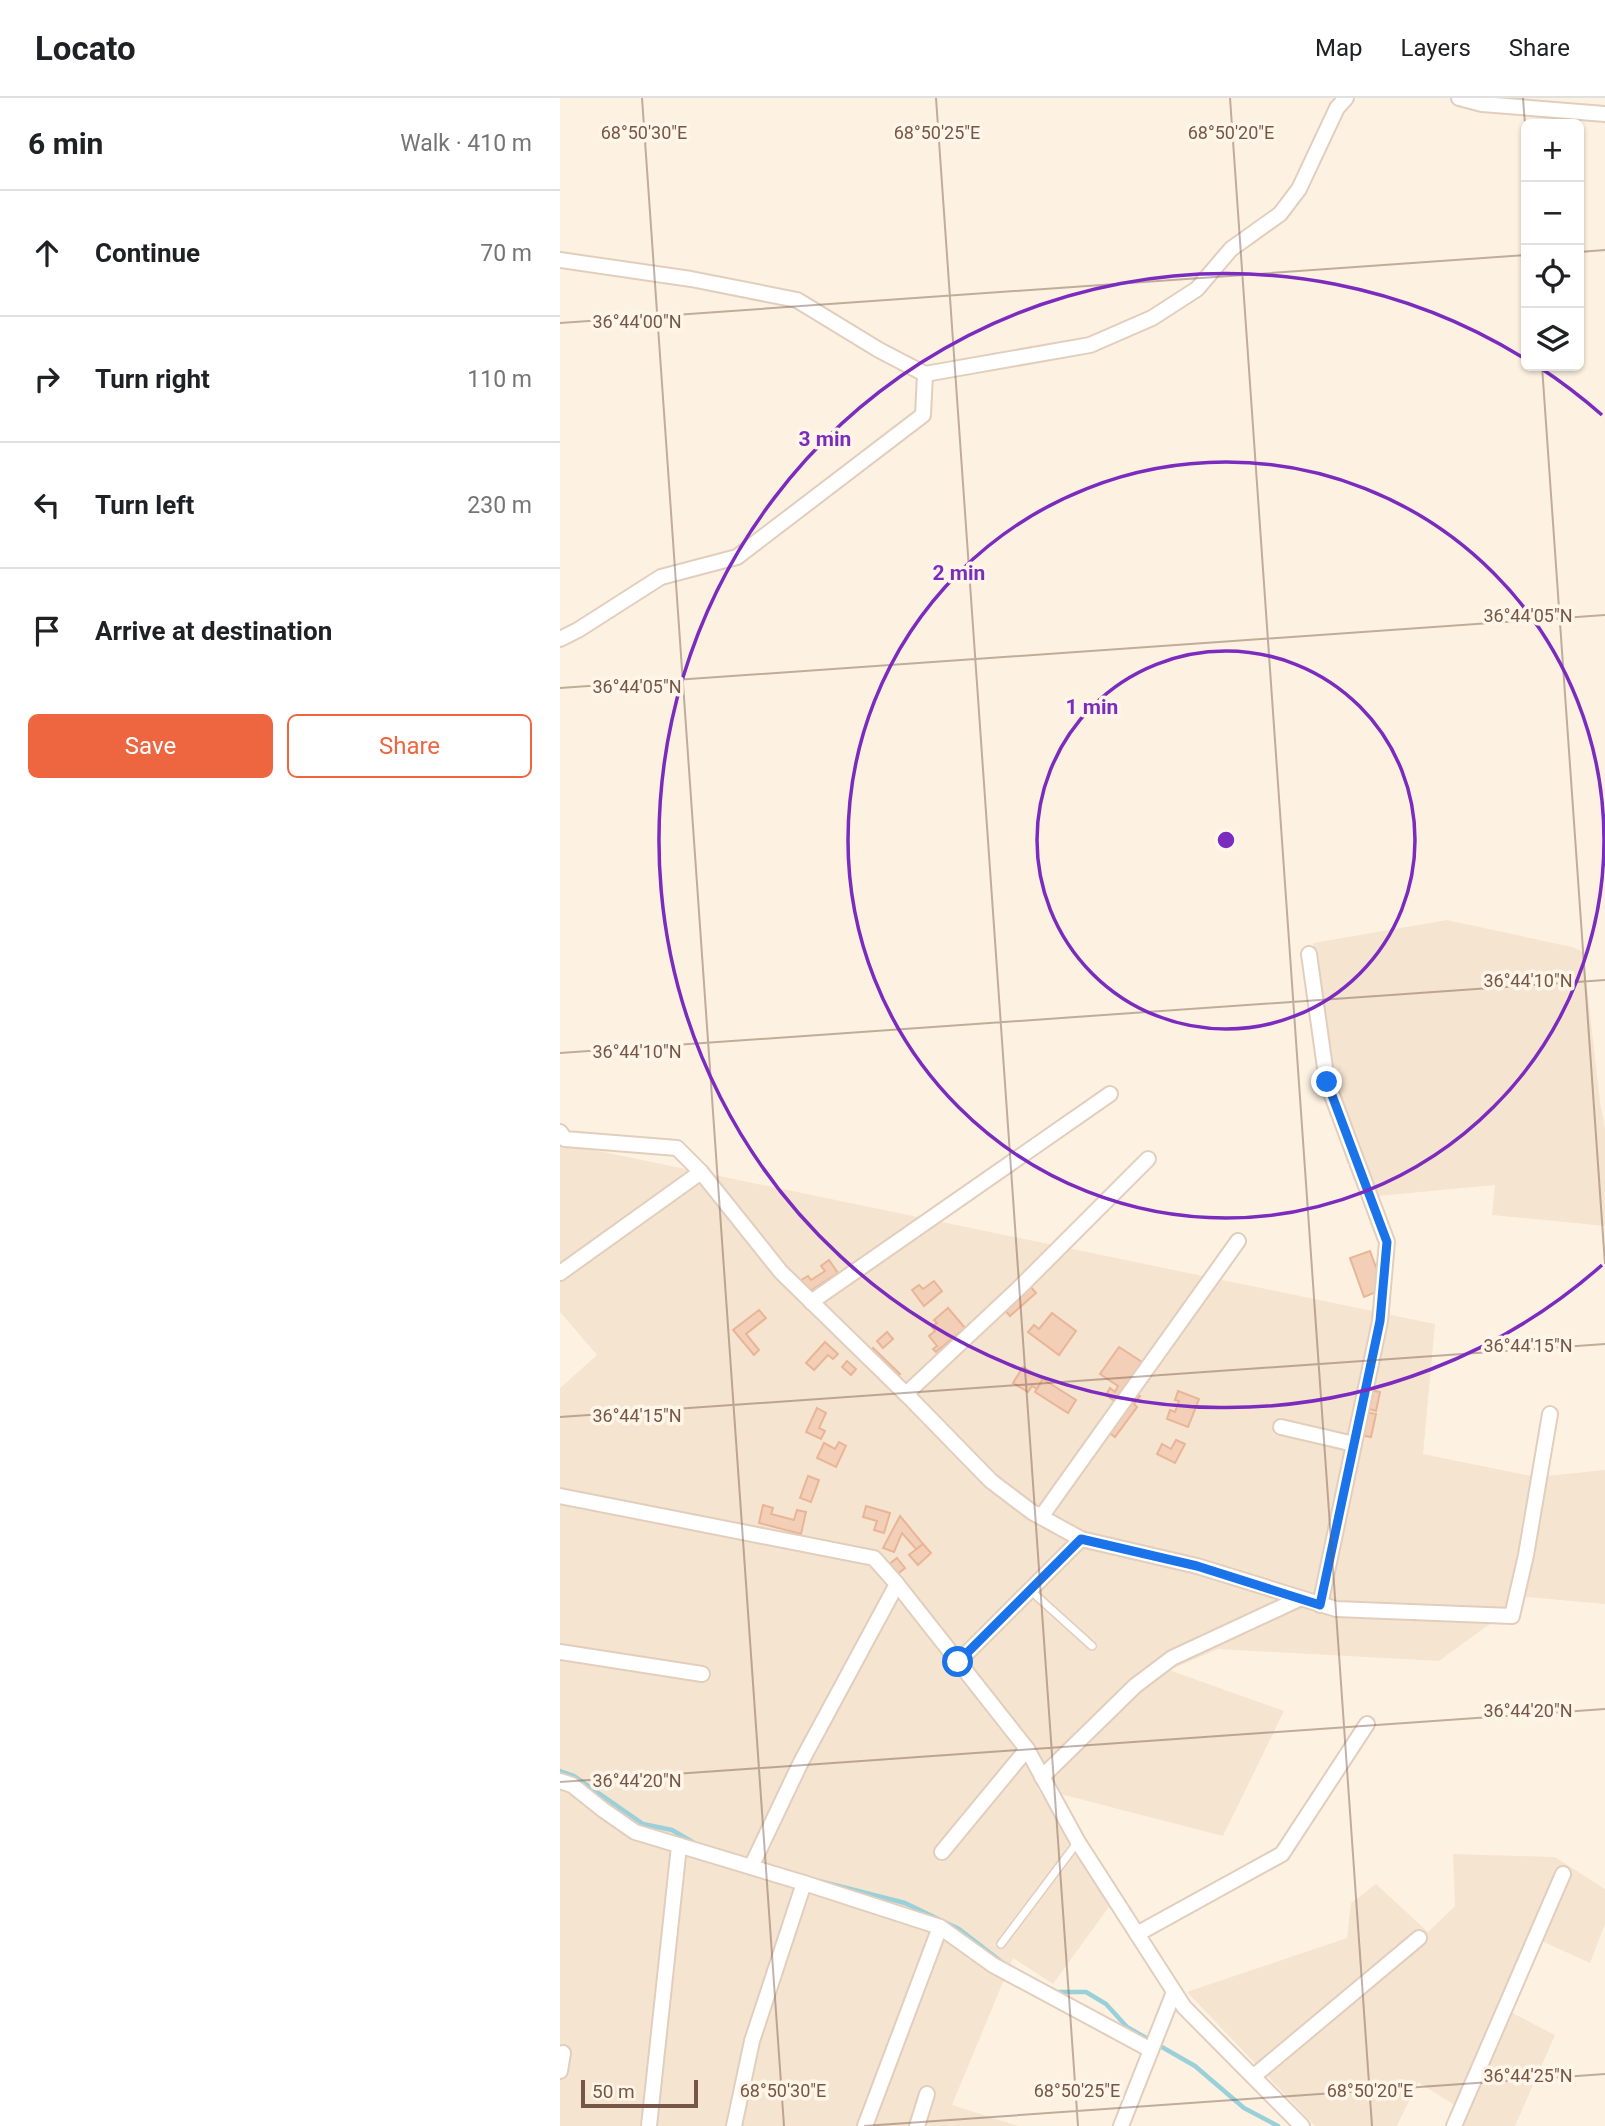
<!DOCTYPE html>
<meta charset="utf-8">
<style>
body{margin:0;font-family:Roboto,sans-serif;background:#f2f2f2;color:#202124}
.controls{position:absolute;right:21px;top:21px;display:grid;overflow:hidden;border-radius:10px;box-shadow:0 2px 5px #0004}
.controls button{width:63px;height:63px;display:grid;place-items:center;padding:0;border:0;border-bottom:2px solid #e0e0e0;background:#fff;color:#202124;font:35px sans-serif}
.scale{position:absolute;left:21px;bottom:18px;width:117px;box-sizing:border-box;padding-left:7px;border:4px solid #765747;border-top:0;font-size:19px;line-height:24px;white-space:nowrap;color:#765747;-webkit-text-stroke:5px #fff6e9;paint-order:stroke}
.stop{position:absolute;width:21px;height:21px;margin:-16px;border:5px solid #1a73e8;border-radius:50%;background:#fff}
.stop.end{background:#1a73e8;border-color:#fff;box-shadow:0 2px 7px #0008}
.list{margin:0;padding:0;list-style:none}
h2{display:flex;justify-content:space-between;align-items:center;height:91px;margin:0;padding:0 28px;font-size:30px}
h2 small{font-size:23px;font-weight:400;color:#757577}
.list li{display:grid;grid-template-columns:46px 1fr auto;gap:21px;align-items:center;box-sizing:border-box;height:126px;padding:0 28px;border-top:2px solid #e0e0e0}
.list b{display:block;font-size:26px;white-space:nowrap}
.list em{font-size:23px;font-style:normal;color:#757577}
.actions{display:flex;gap:14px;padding:21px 28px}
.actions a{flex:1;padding:16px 0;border:2px solid #ee663f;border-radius:10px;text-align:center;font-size:24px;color:#ee663f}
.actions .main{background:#ee663f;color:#fff}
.icon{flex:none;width:38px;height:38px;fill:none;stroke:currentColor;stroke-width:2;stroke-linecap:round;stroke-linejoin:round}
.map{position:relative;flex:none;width:1045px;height:2028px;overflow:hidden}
header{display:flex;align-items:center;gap:42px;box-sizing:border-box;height:98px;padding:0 35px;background:#fff;border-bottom:2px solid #e0e0e0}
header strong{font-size:33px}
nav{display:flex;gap:38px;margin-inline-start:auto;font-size:24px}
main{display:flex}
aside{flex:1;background:#fff}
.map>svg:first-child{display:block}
.residential{fill:#f5e4cf}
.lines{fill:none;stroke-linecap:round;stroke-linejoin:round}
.stream{stroke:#9ad0da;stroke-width:4.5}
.building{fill:#f4cfb7;stroke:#e8b597;stroke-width:2}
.service-casing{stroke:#e2cebd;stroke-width:10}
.minor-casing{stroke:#e2cebd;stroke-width:18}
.service{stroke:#fff;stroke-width:7}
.minor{stroke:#fff;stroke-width:14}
.route{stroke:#1a73e8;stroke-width:9}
.ticks{fill:none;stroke:#765747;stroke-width:2;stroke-opacity:0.45}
.ring{fill:none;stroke:#7b2cbf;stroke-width:3.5}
.ticks-label{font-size:18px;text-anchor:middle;fill:#765747;stroke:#fff6e9;stroke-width:7;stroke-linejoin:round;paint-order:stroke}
.centre{fill:#7b2cbf;stroke:#fff6e9;stroke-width:3.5}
.ring-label{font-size:21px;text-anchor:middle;font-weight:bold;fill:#7b2cbf;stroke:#fff6e9;stroke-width:7;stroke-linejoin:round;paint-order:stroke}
</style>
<header>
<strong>Locato</strong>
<nav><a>Map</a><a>Layers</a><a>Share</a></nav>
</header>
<main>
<aside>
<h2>6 min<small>Walk · 410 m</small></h2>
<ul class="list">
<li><svg class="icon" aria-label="ahead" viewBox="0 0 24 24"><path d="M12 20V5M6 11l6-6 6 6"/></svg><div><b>Continue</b></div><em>70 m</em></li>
<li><svg class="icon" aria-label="right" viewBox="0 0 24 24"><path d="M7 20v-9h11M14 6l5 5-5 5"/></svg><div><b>Turn right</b></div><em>110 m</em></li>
<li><svg class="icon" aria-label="left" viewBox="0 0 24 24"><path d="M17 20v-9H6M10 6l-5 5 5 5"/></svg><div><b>Turn left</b></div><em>230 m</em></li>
<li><svg class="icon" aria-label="arrive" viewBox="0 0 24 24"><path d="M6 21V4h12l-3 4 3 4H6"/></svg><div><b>Arrive at destination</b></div></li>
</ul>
<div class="actions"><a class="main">Save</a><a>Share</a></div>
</aside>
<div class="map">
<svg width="1045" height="2028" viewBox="0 0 1045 2028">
<rect width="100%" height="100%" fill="#fdf2e1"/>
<g class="residential">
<path d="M887,822L1012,849L1023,854L1040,1003L1045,1031V1128L932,1117L935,1087L807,1099L768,976L753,845Z"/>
<path d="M0,1045L875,1226L863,1356L976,1379L1045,1372V1506L967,1499L879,1563L658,1551L609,1572L724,1613L663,1738L477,1690L551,1806L493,1886L453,1860L392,2007L458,2028H0V1290L37,1257L0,1214Z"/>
<path d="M893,1756L995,1759L1045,1791V1826L1030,1865L975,1840L943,1910L995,1937L955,2028H892L899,2010L858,1984L837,2028H755L627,1894L787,1840L791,1805L816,1786L868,1834L895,1808Z"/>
</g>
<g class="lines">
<g class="stream">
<path d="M0,1673L14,1678L83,1726L112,1732L136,1746"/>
<path d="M255,1782L345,1805L399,1831L443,1865"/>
<path d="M497,1894H526L546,1906L567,1929L635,1968L684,2010L718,2028"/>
</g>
</g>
<g class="building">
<path d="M810,1153L824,1191L804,1199L790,1160Z"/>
<path d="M269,1162L278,1175L249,1194L241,1182L248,1178L251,1182L265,1173L261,1168Z"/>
<path d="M374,1183L382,1193L364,1208L352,1192L359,1187L363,1191Z"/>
<path d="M469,1187L476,1195L450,1218L443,1210Z"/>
<path d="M388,1210L405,1230L376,1254L373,1251L377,1248L369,1238L375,1233L372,1229L377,1225L374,1222Z"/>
<path d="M199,1212L206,1220L186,1236L199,1252L194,1257L173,1232Z"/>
<path d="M492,1215L516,1233L499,1257L468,1234L474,1227L479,1231Z"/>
<path d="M327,1234L333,1241L323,1250L317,1243Z"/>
<path d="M265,1244L278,1256L273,1261L268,1257L254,1272L246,1265Z"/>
<path d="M559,1249L582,1264L556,1304L546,1297L550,1290L555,1294L558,1288L540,1276Z"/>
<path d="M313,1250L340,1276L334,1282L307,1256Z"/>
<path d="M287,1263L296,1271L291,1277L282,1269Z"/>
<path d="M463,1269L483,1281L477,1291L472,1288L468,1294L453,1285Z"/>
<path d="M483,1281L516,1302L508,1315L475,1294Z"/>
<path d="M811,1292L820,1294L816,1313L806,1310Z"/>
<path d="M618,1293L639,1301L628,1329L607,1321L610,1312L615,1314L619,1303L615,1302Z"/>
<path d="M575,1295L580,1298L574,1306L577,1309L555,1339L547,1333Z"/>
<path d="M257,1310L266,1315L259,1330L265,1333L261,1341L246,1334Z"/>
<path d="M805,1314L816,1316L811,1339L799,1337Z"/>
<path d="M616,1342L625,1346L615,1365L597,1356L602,1346L611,1351Z"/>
<path d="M279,1344L286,1348L276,1369L257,1360L264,1345L275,1351Z"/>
<path d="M248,1378L259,1382L251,1404L240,1400Z"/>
<path d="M203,1407L213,1410L211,1416L234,1422L237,1412L246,1414L241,1436L199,1425Z"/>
<path d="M306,1408L330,1415L324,1435L314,1432L317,1423L303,1419Z"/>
<path d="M340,1418L363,1446L356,1451L342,1435L334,1454L323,1450Z"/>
<path d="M363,1446L371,1455L358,1467L349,1457Z"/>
<path d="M337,1460L345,1470L335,1478L327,1468Z"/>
</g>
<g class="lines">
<g class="service-casing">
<g id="service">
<path d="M471,1493L532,1548"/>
<path d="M441,1846L517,1745"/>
</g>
</g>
<g class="minor-casing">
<g id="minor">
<path d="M899,0L922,6L1045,16"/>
<path d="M0,162L131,181L237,202L319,252L365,276L530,247L592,220L637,191L671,151L720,116L739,91L777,10L786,0"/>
<path d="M0,541L18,532L101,479L177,459L363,317L365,276"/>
<path d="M749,856L767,984L827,1144L820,1223L760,1507"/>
<path d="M0,1034L5,1041L117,1050L141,1074L221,1174L352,1302L431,1383L472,1414L521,1441L637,1468L776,1511L952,1518L966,1457L990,1316"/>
<path d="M0,1175L141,1074"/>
<path d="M251,1204L550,996"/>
<path d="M346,1296L458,1191L588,1061"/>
<path d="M721,1329L794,1346"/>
<path d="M0,1398L314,1460L337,1486L467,1651L518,1744L624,1909L742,2028"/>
<path d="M481,1419L678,1143"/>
<path d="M0,1554L142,1576"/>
<path d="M398,1564L521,1441"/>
<path d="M482,1679L575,1588L612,1560L739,1501"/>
<path d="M0,1683L12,1687L42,1711L75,1734L244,1785L380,1829L433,1867L591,1952"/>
<path d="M382,1754L467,1651"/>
<path d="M191,1769L241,1664L337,1486"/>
<path d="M577,1836L722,1756L807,1626"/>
<path d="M0,1973L3,1955"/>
<path d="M694,1978L859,1840"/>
<path d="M89,2028L119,1748"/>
<path d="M174,2028L192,1943L244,1785"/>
<path d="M305,2028L380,1829"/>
<path d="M357,2028L367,1996"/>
<path d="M561,2028L614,1894"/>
<path d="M894,2028L1003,1776"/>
</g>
</g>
<use href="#service" class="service"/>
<use href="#minor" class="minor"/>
</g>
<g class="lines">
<path class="route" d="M398,1564L521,1441L637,1468L760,1507L820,1223L827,1144L767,984"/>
</g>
<path class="ticks" d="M82,0L224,2028M376,0L518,2028M670,0L812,2028M963,0L966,40M1019,154L1045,152M0,225L966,157M982,268L1045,1166M0,590L1045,517M0,955L1045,882M0,1319L1045,1246M0,1684L1045,1611M304,2028L1045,1976"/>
<g class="ring">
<circle cx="666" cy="742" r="189"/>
<circle cx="666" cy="742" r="378"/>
<path d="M1042 1167A567 567 0 1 1 962 259M979 269A567 567 0 0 1 1042 317"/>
</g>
<g class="ticks-label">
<text x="84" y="41">68°50'30"E</text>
<text x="377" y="41">68°50'25"E</text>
<text x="671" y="41">68°50'20"E</text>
<text x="77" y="230">36°44'00"N</text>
<text x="968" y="524">36°44'05"N</text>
<text x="77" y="595">36°44'05"N</text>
<text x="968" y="889">36°44'10"N</text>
<text x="77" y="960">36°44'10"N</text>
<text x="968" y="1254">36°44'15"N</text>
<text x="77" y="1324">36°44'15"N</text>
<text x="968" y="1619">36°44'20"N</text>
<text x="77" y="1689">36°44'20"N</text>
<text x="968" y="1984">36°44'25"N</text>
<text x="223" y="1999">68°50'30"E</text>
<text x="517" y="1999">68°50'25"E</text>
<text x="810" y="1999">68°50'20"E</text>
</g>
<circle cx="666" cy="742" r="10" class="centre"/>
<g class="ring-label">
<text x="265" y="348">3 min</text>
<text x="399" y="482">2 min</text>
<text x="532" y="616">1 min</text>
</g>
</svg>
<div class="controls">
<button>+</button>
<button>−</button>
<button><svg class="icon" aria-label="locate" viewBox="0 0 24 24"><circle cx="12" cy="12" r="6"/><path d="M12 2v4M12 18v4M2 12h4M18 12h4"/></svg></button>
<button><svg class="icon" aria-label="layers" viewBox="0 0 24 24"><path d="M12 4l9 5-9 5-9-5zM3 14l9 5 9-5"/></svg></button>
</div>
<div class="scale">50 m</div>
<div class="stop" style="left:398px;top:1564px"></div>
<div class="stop end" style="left:767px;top:984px"></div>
</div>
</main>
